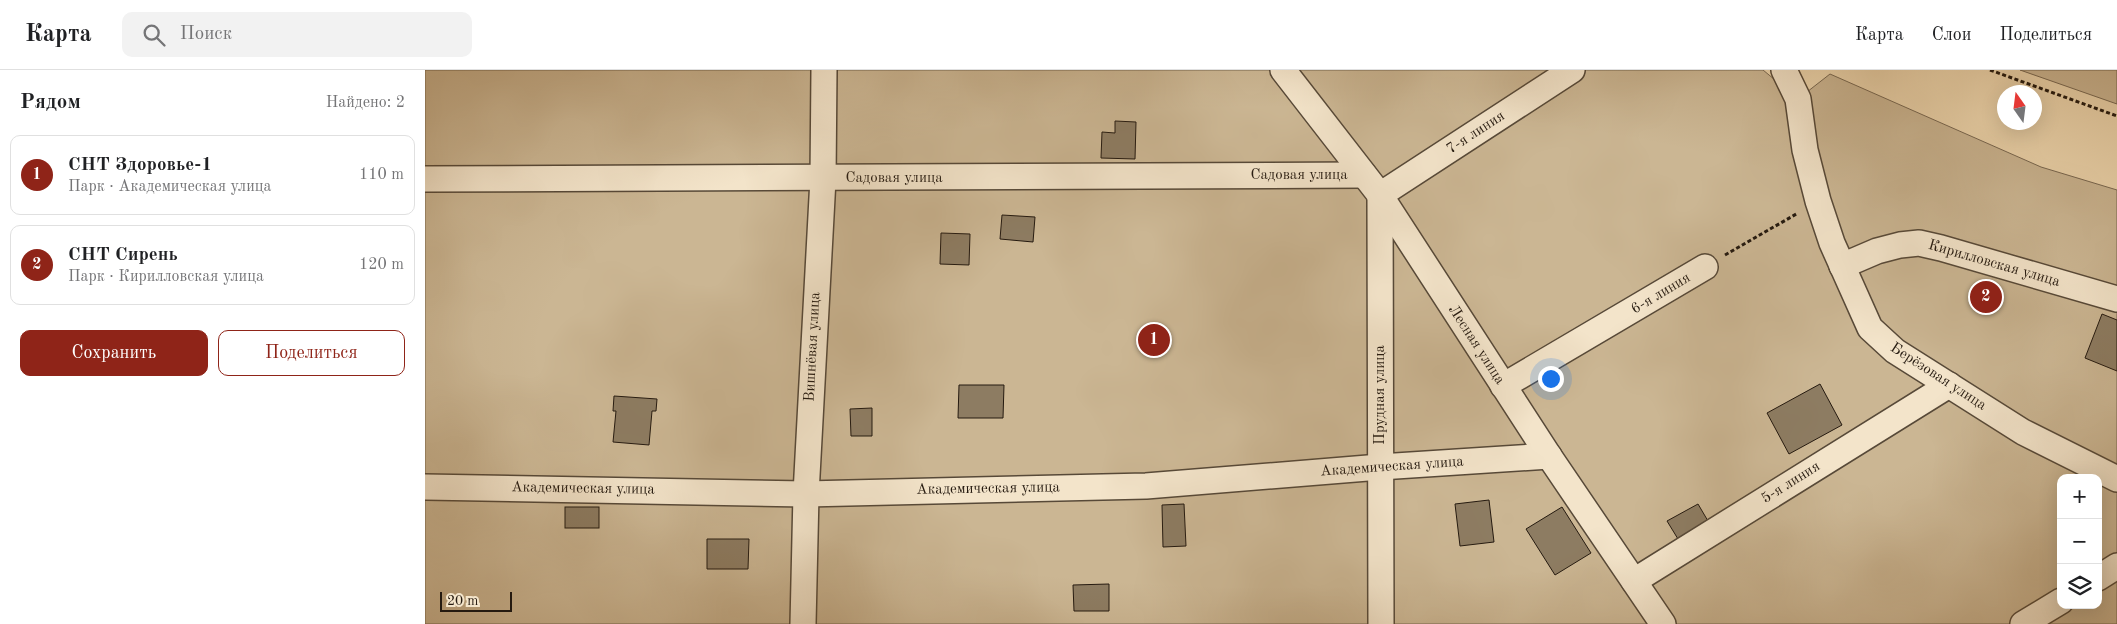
<!DOCTYPE html>
<html lang="ru">
<meta charset="utf-8">
<style>
body{margin:0;font-family:"Old Standard TT",serif;background:#f2f2f2;color:#202124}
.controls{position:absolute;right:15px;bottom:15px;display:grid;overflow:hidden;border-radius:10px;box-shadow:0 5px 20px #0002}
.controls button{width:45px;height:45px;display:grid;place-items:center;padding:0;border:0;border-bottom:1px solid #e0e0e0;background:#fff;color:#202124;font:25px sans-serif}
.compass{position:absolute;left:1572px;top:15px;width:45px;height:45px;border-radius:50%;background:#fff;box-shadow:0 5px 20px #0002;rotate:346deg}
.scale{position:absolute;left:15px;bottom:12px;width:72px;box-sizing:border-box;padding-left:5px;border:2px solid #251a10;border-top:0;font-size:14px;line-height:18px;white-space:nowrap;color:#251a10;-webkit-text-stroke:4px #f3e4ca;paint-order:stroke}
.you{position:absolute;left:1125px;top:308px;width:18px;height:18px;margin:-12px;border:4px solid #fff;border-radius:50%;background:#1a73e8;box-shadow:0 0 0 8px #1a73e833}
.badge{display:grid;place-items:center;width:32px;height:32px;border-radius:50%;background:#8f2418;color:#fff;font-size:16px;font-weight:700}
.pin{position:absolute;translate:-50% -50%;border:2px solid #fff;box-shadow:0 1px 5px #0006}
.list{margin:0;padding:0;list-style:none}
h2{display:flex;justify-content:space-between;align-items:center;height:65px;margin:0;padding:0 20px;font-size:21px}
h2 small{font-size:16px;font-weight:400;color:#757577}
.list li{display:grid;grid-template-columns:32px 1fr auto;gap:15px;align-items:center;box-sizing:border-box;height:80px;margin:0 10px 10px;padding:0 10px;border:1px solid #e0e0e0;border-radius:10px}
.list b{display:block;font-size:19px;white-space:nowrap}
.list p{margin:0;font-size:16px;white-space:nowrap;color:#757577}
.list em{font-size:16px;font-style:normal;color:#757577}
.actions{display:flex;gap:10px;padding:15px 20px}
.actions a{flex:1;padding:11px 0;border:1px solid #8f2418;border-radius:10px;text-align:center;font-size:18px;color:#8f2418}
.actions .main{background:#8f2418;color:#fff}
.icon{flex:none;width:28px;height:28px;fill:none;stroke:currentColor;stroke-width:2;stroke-linecap:round;stroke-linejoin:round}
.map{position:relative;flex:none;width:1692px;height:554px;overflow:hidden}
header{display:flex;align-items:center;gap:30px;box-sizing:border-box;height:70px;padding:0 25px;background:#fff;border-bottom:1px solid #e0e0e0}
header strong{font-size:24px}
nav{display:flex;gap:28px;margin-inline-start:auto;font-size:18px}
.search{width:350px;height:45px;background:#f2f2f2;display:flex;align-items:center;gap:12px;box-sizing:border-box;padding:0 18px;border-radius:10px;color:#757577;font-size:19px}
main{display:flex}
aside{flex:1;background:#fff}
.map>svg:first-child{display:block}
.green{fill:#cbb693;stroke:#786852;fill-rule:evenodd}
.building{fill:#8d7c62;stroke:#251a10}
.lines{fill:none;stroke-linecap:round;stroke-linejoin:round}
.street-casing{stroke:#574938;stroke-width:28}
.path{stroke:#251a10;stroke-width:3;stroke-dasharray:4 2.5;stroke-linecap:butt}
.street{stroke:#f3e4ca;stroke-width:25}
.labels{text-anchor:middle;dominant-baseline:central;stroke-width:5;stroke-linejoin:round;paint-order:stroke}
.street-label{font-size:15px;fill:#251a10;stroke:#f3e4ca}
</style>
<header>
<strong>Карта</strong>
<div class="search"><svg class="icon" aria-label="search" viewBox="0 0 24 24"><circle cx="10" cy="10" r="6"/><path d="M15 15l6 6"/></svg>Поиск</div>
<nav><a>Карта</a><a>Слои</a><a>Поделиться</a></nav>
</header>
<main>
<aside>
<h2>Рядом<small>Найдено: 2</small></h2>
<ul class="list">
<li><span class="badge">1</span><div><b>СНТ Здоровье-1</b><p>Парк · Академическая улица</p></div><em>110 m</em></li>
<li><span class="badge">2</span><div><b>СНТ Сирень</b><p>Парк · Кирилловская улица</p></div><em>120 m</em></li>
</ul>
<div class="actions"><a class="main">Сохранить</a><a>Поделиться</a></div>
</aside>
<div class="map">
<svg width="1692" height="554" viewBox="0 0 1692 554">
<rect width="100%" height="100%" fill="#edd6ae"/>
<filter id="stains"><feTurbulence type="fractalNoise" baseFrequency=".004" numOctaves="4"/><feColorMatrix values="0 0 0 0 .2 0 0 0 0 .09 0 0 0 0 .02 0 0 0 .5 -.17"/></filter>
<radialGradient id="worn" r=".72"><stop offset=".6" stop-color="#630" stop-opacity="0"/><stop offset="1" stop-color="#630" stop-opacity=".3"/></radialGradient>
<g class="green">
<path d="M0,0H1338L1373,29L1405,4L1616,97L1692,120V554H0ZM1636,408H1673V535H1636Z"/>
<path d="M1595,0H1692V34Z"/>
</g>
<g class="building">
<path d="M690,51L711,52L710,89L676,88L677,62L690,63Z"/>
<path d="M577,145L610,147L608,172L575,169Z"/>
<path d="M516,163L545,164L544,195L515,194Z"/>
<path d="M1677,244L1692,250V301L1660,288Z"/>
<path d="M1395,314L1417,355L1364,384L1342,343Z"/>
<path d="M534,315H579L578,348H533Z"/>
<path d="M189,326L232,329L231,341H227L224,375L188,372L191,341H188Z"/>
<path d="M447,338V366H426L425,339Z"/>
<path d="M1064,430L1069,472L1035,476L1030,434Z"/>
<path d="M759,434L761,476L738,477L737,435Z"/>
<path d="M1273,434L1283,451L1253,469L1242,451Z"/>
<rect x="140" y="437" width="34" height="21"/>
<path d="M1137,437L1166,483L1130,505L1101,459Z"/>
<path d="M282,469H324L323,499H282Z"/>
<path d="M684,514V541H649L648,515Z"/>
</g>
<g class="lines">
<g class="street-casing">
<g id="street">
<path d="M858,0L955,125L1124,386L1238,554"/>
<path d="M1359,0L1373,29L1380,80L1393,131L1407,173L1445,258L1470,281L1598,362L1692,409"/>
<path d="M0,109L939,105"/>
<path d="M1417,196L1452,181L1475,175L1494,173L1516,178L1692,229"/>
<path d="M1078,316L1280,197"/>
<path d="M0,417L381,424L721,416L955,397L1124,386"/>
<path d="M1673,508L1692,496"/>
<path d="M1209,511L1524,315"/>
<path d="M378,554L381,424L398,109L399,0"/>
<path d="M956,554L955,125L1147,0"/>
<path d="M1598,554L1636,531"/>
</g>
</g>
<g class="path">
<path d="M1565,0L1692,46"/>
<path d="M1300,185L1373,143"/>
</g>
<use href="#street" class="street"/>
</g>
<g class="labels">
<g class="street-label">
<text transform="translate(1051 63) rotate(-33)">7-я линия</text>
<text x="874" y="105">Садовая улица</text>
<text x="469" y="108">Садовая улица</text>
<text transform="translate(1569 194) rotate(16)">Кирилловская улица</text>
<text transform="translate(1236 224) rotate(-31)">6-я линия</text>
<text transform="translate(1051 275) rotate(57)">Лесная улица</text>
<text transform="translate(388 277) rotate(-87)">Вишнёвая улица</text>
<text transform="translate(1513 307) rotate(33)">Берёзовая улица</text>
<text transform="translate(955 325) rotate(-90)">Прудная улица</text>
<text transform="translate(967 397) rotate(-4)">Академическая улица</text>
<text transform="translate(1366 413) rotate(-32)">5-я линия</text>
<text transform="translate(158 419) rotate(1)">Академическая улица</text>
<text transform="translate(563 419) rotate(-1)">Академическая улица</text>
</g>
</g>
<rect width="100%" height="100%" filter="url(#stains)"/>
<rect width="100%" height="100%" fill="url(#worn)"/>
</svg>
<div class="controls">
<button>+</button>
<button>−</button>
<button><svg class="icon" aria-label="layers" viewBox="0 0 24 24"><path d="M12 4l9 5-9 5-9-5zM3 14l9 5 9-5"/></svg></button>
</div>
<svg class="compass" viewBox="-18 -18 36 36"><path d="M0-13l5 13h-10z" fill="#e53935"/><path d="M0 13l5-13h-10z" fill="#757577"/></svg>
<div class="scale">20 m</div>
<div class="you"></div>
<div class="pin badge" style="left:729px;top:270px">1</div>
<div class="pin badge" style="left:1561px;top:227px">2</div>
</div>
</main>
